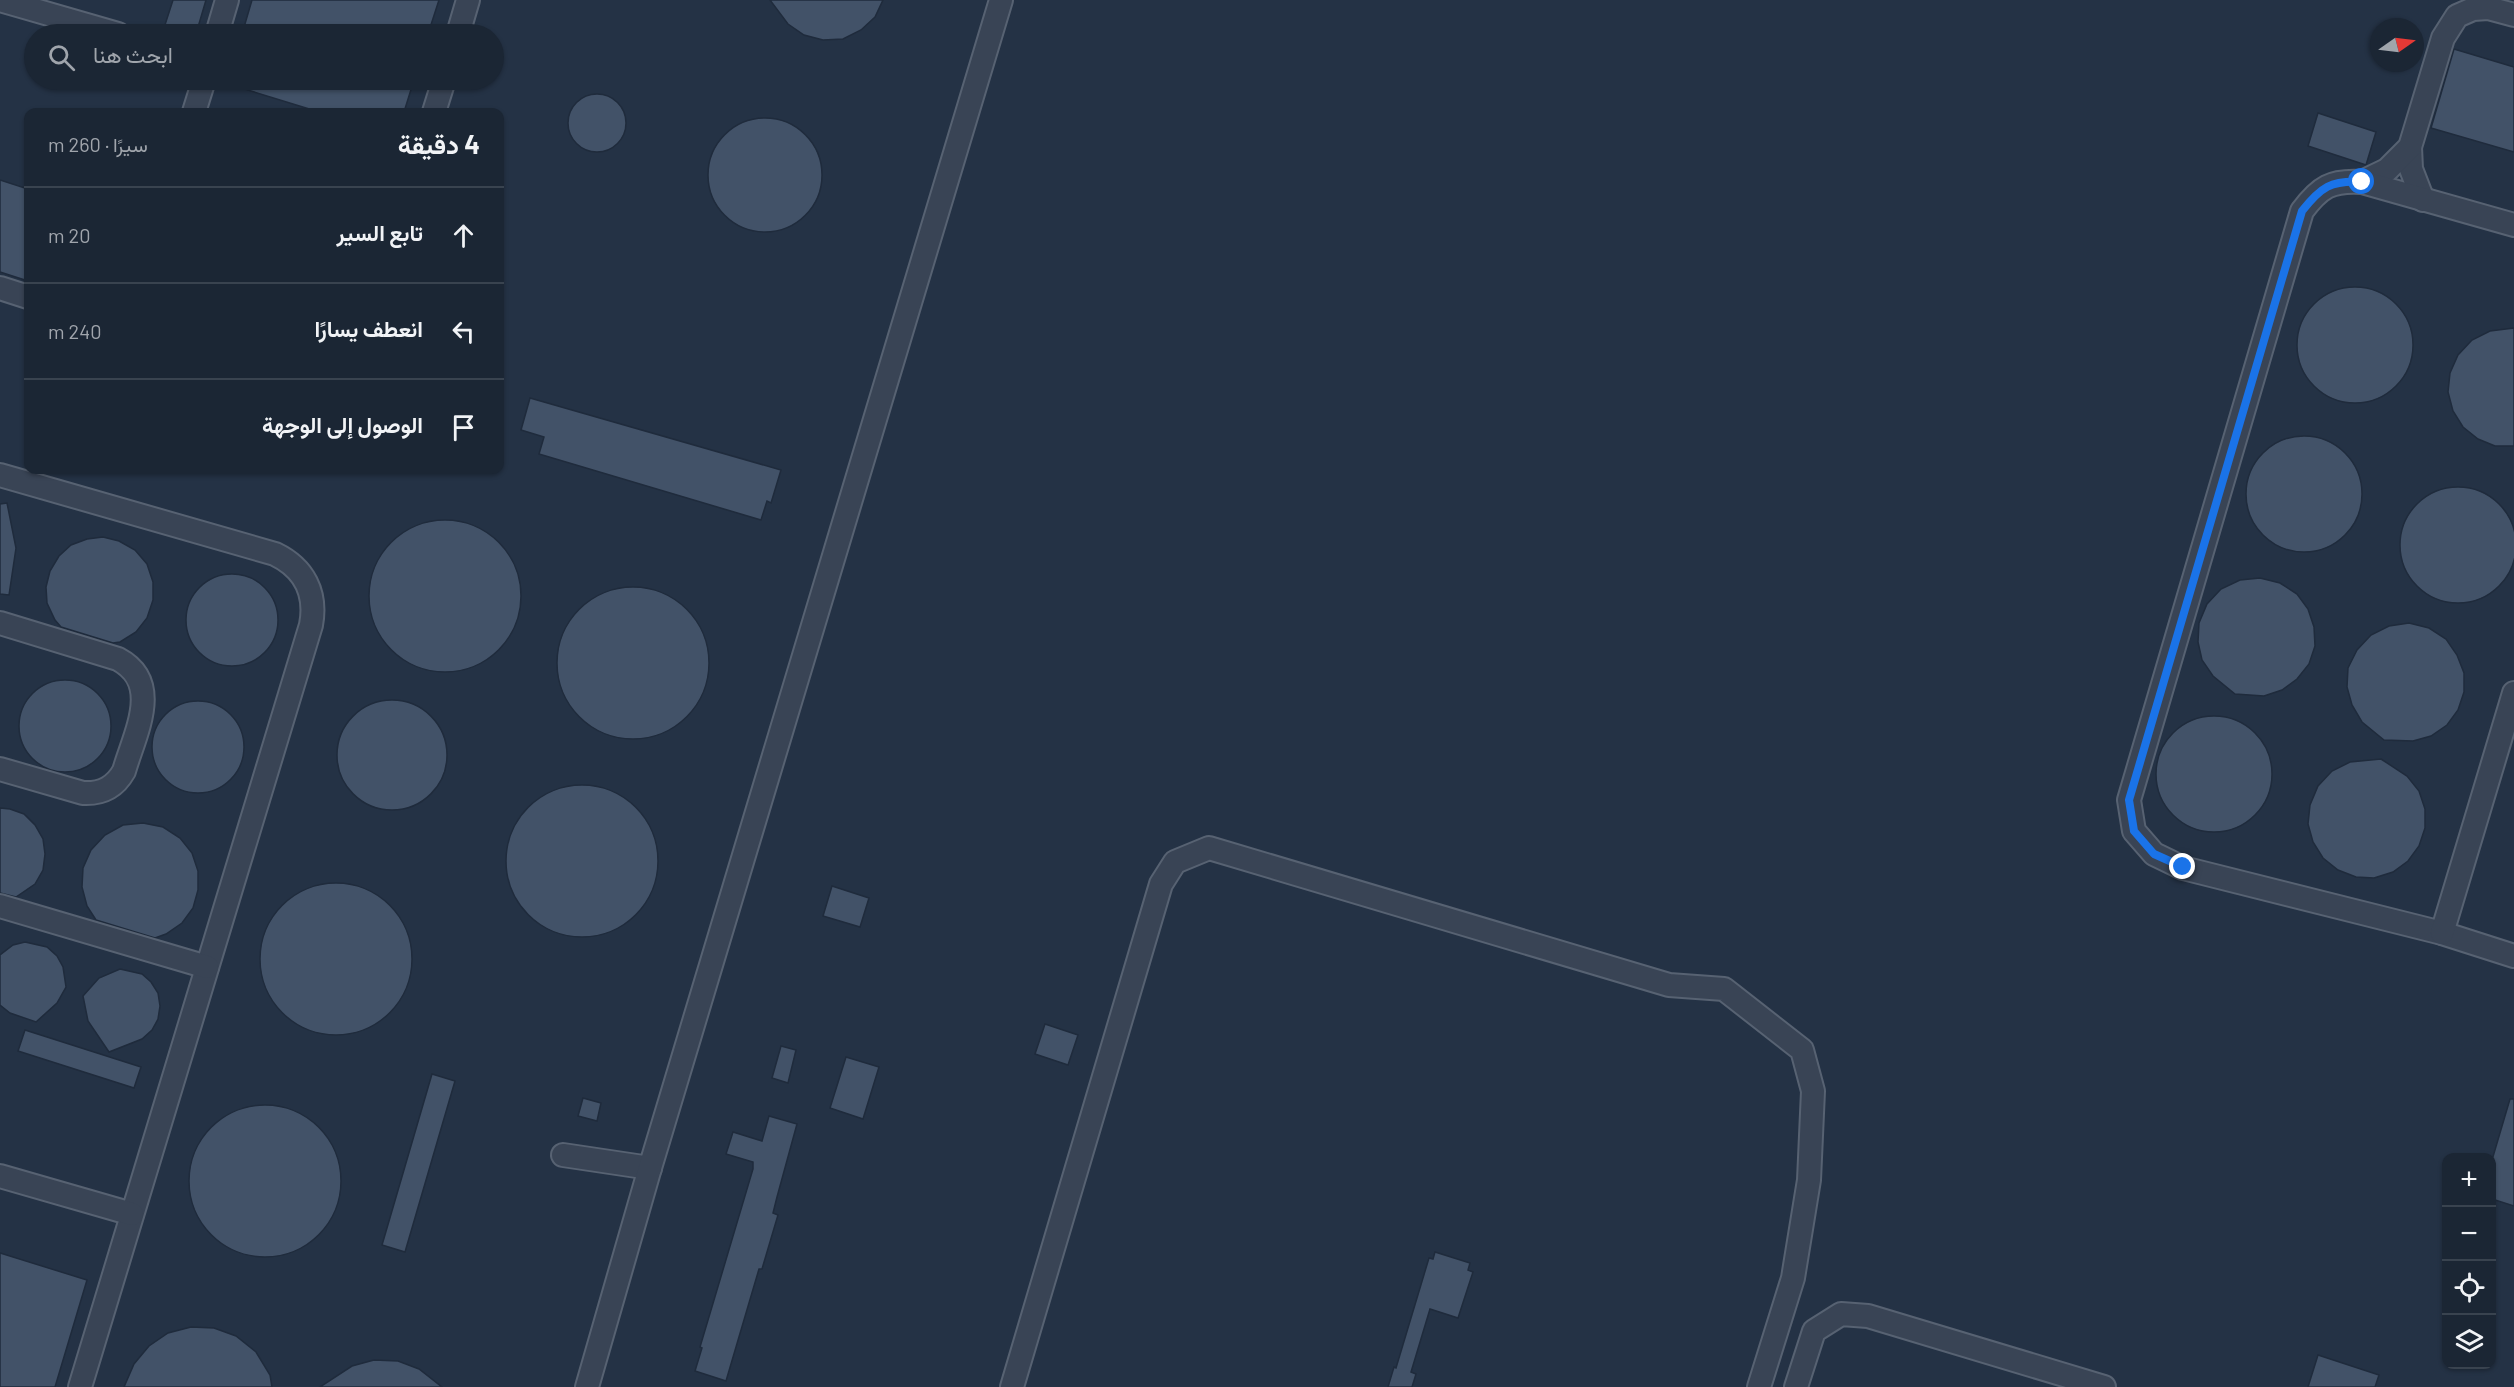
<!DOCTYPE html>
<html lang="ar">
<meta charset="utf-8">
<style>
body{margin:0;font-family:Barlow,Vazirmatn,sans-serif;background:#242e3c;color:#f1f3f6;direction:rtl}
.controls{position:absolute;right:18px;bottom:18px;display:grid;overflow:hidden;border-radius:12px;box-shadow:0 2px 4px #0004}
.controls button{width:54px;height:54px;display:grid;place-items:center;padding:0;border:0;border-bottom:2px solid #39434f;background:#1b2634;color:#f1f3f6;font:30px sans-serif}
.compass{position:absolute;left:2370px;top:18px;width:54px;height:54px;border-radius:50%;background:#1b2634;box-shadow:0 2px 4px #0004;rotate:76deg}
.stop{position:absolute;width:18px;height:18px;margin:-14px;border:4px solid #1a73e8;border-radius:50%;background:#fff}
.stop.end{background:#1a73e8;border-color:#fff;box-shadow:0 2px 6px #0008}
.list{margin:0;padding:0;list-style:none}
h2{display:flex;justify-content:space-between;align-items:center;height:78px;margin:0;padding:0 24px;font-size:26px}
h2 small{font-size:20px;font-weight:400;color:#a0a5ac}
.list li{display:grid;grid-template-columns:39px 1fr auto;gap:18px;align-items:center;box-sizing:border-box;height:96px;padding:0 24px;border-top:2px solid #39434f}
.list b{display:block;font-size:22px;white-space:nowrap}
.list em{font-size:20px;font-style:normal;color:#a0a5ac}
.icon{flex:none;width:33px;height:33px;fill:none;stroke:currentColor;stroke-width:2;stroke-linecap:round;stroke-linejoin:round}
.map{position:relative;flex:none;width:2514px;height:1387px;overflow:hidden;direction:ltr}
.search{position:absolute;background:#1b2634;box-shadow:0 2px 4px #0004;left:24px;top:24px;width:480px;height:66px;display:flex;align-items:center;gap:15px;box-sizing:border-box;padding:0 21px;border-radius:33px;color:#a0a5ac;font-size:22px}
.panel{position:absolute;background:#1b2634;box-shadow:0 2px 4px #0004;left:24px;top:108px;width:480px;height:366px;border-radius:12px;direction:rtl}
.map>svg:first-child{display:block}
.building{fill:#425268;stroke:#1f2b3c;stroke-width:1.5}
.lines{fill:none;stroke-linecap:round;stroke-linejoin:round}
.minor-casing{stroke:#576272;stroke-width:26}
.minor{stroke:#394455;stroke-width:22}
.route{stroke:#1a73e8;stroke-width:8}
</style>
<div class="map">
<svg width="2514" height="1387" viewBox="0 0 2514 1387">
<rect width="100%" height="100%" fill="#243245"/>
<g class="building">
<path d="M173,0H206L196,34H174L163,31Z"/>
<path d="M252,0H439L428,34H242Z"/>
<path d="M770,0H883L875,17L861,30L843,39L823,40L804,35L788,24Z"/>
<path d="M2454,49L2514,67V152L2431,128Z"/>
<path d="M225,80H414L404,112H319L225,83Z"/>
<circle cx="597" cy="123" r="29"/>
<path d="M2318,113L2376,132L2366,165L2308,146Z"/>
<circle cx="765" cy="175" r="57"/>
<path d="M0,180L28,189V281L0,272Z"/>
<circle cx="2355" cy="345" r="58"/>
<path d="M2514,328V446H2495L2478,439L2463,427L2453,411L2448,392L2450,373L2458,355L2472,340L2490,331Z"/>
<path d="M530,398L781,470L771,503L767,501L761,520L539,454L544,437L521,430Z"/>
<circle cx="2304" cy="494" r="58"/>
<circle cx="2458" cy="545" r="58"/>
<path d="M7,503L16,548L9,595L0,594V504Z"/>
<circle cx="445" cy="596" r="76"/>
<path d="M103,537L119,541L135,550L147,564L153,582V600L147,618L136,632L120,642L113,643L61,627L55,620L47,603L46,587L50,571L59,556L71,545L87,539Z"/>
<circle cx="232" cy="620" r="46"/>
<path d="M2260,578L2280,583L2297,594L2308,609L2314,627L2315,646L2309,664L2297,679L2282,690L2264,696L2235,694L2213,676L2202,660L2198,642L2199,623L2207,604L2221,589L2240,580Z"/>
<circle cx="633" cy="663" r="76"/>
<path d="M2409,623L2429,628L2446,639L2457,655L2464,673V692L2458,710L2447,725L2431,736L2413,741L2384,740L2362,722L2352,705L2347,687L2348,668L2357,650L2371,635L2389,626Z"/>
<circle cx="65" cy="726" r="46"/>
<circle cx="392" cy="755" r="55"/>
<circle cx="198" cy="747" r="46"/>
<circle cx="2214" cy="774" r="58"/>
<path d="M2381,759L2407,776L2419,791L2425,809V828L2419,846L2408,861L2393,872L2374,878L2356,877L2338,870L2323,858L2313,842L2308,824L2310,805L2318,786L2332,771L2350,762Z"/>
<circle cx="582" cy="861" r="76"/>
<path d="M0,808L10,809L24,814L35,825L43,839L45,854L43,870L35,884L16,897L0,893Z"/>
<path d="M143,823L163,827L180,838L192,853L198,871V890L193,908L182,923L166,934L155,938L96,920L87,906L82,887L83,868L91,850L105,835L123,825Z"/>
<circle cx="336" cy="959" r="76"/>
<path d="M832,886L869,898L860,927L823,916Z"/>
<path d="M25,942L47,947L57,956L63,967L66,987L57,1003L36,1022L10,1013L0,1005V955L13,945Z"/>
<path d="M120,969L142,974L151,982L158,993L160,1006L158,1019L152,1030L142,1039L109,1052L88,1021L83,996L99,978Z"/>
<path d="M1045,1024L1078,1035L1068,1065L1035,1054Z"/>
<path d="M25,1030L141,1067L134,1088L18,1051Z"/>
<path d="M781,1046L796,1050L788,1083L772,1078Z"/>
<path d="M846,1057L879,1067L863,1119L830,1108Z"/>
<path d="M432,1074L455,1081L405,1252L382,1245Z"/>
<path d="M583,1098L601,1103L597,1121L578,1116Z"/>
<path d="M2510,1099H2514V1206L2492,1199V1160Z"/>
<circle cx="265" cy="1181" r="76"/>
<path d="M769,1116L797,1124L777,1197L773,1213L778,1215L762,1269H759L726,1381L695,1371L702,1348L700,1347L753,1169V1162L726,1154L733,1132L762,1141Z"/>
<path d="M1435,1252L1470,1263L1468,1270L1473,1272L1458,1318L1430,1309L1411,1372L1416,1374L1412,1387H1388L1394,1367L1396,1368L1429,1258L1433,1259Z"/>
<path d="M0,1253L87,1280L55,1387H0Z"/>
<path d="M191,1327L214,1328L236,1336L256,1352L270,1375L272,1387H124L134,1364L149,1346L168,1333Z"/>
<path d="M2318,1355L2379,1375L2375,1387H2308Z"/>
<path d="M374,1360L398,1361L419,1369L442,1387H320L352,1366Z"/>
</g>
<g class="lines">
<g class="minor-casing">
<g id="minor">
<path d="M0,0L118,34"/>
<path d="M217,34L227,0"/>
<path d="M458,34L468,0"/>
<path d="M194,112L204,80"/>
<path d="M434,112L444,80"/>
<path d="M2410,147L2411,169L2423,200"/>
<path d="M2362,182L2387,170L2410,147L2443,38L2457,16L2473,9L2488,8L2514,15"/>
<path d="M2514,225L2362,182C2331,180 2320,187 2302,211L2129,800L2134,831L2154,854L2183,868L2442,933L2514,956"/>
<path d="M0,288L28,297"/>
<path d="M0,475L275,554C304,568 317,593 311,625L80,1387"/>
<path d="M0,623L118,659C163,683 135,733 124,771C115,787 102,794 83,793L0,769"/>
<path d="M0,906L207,967"/>
<path d="M2442,933L2514,693"/>
<path d="M563,1155L650,1168"/>
<path d="M0,1176L132,1214"/>
<path d="M587,1387L650,1168L1001,0"/>
<path d="M1012,1387L1161,884L1175,862L1209,848L1669,985L1724,989L1802,1050L1813,1091L1809,1180L1793,1278L1759,1387"/>
<path d="M1796,1387L1814,1331L1841,1314L1868,1316L2104,1387"/>
</g>
</g>
<use href="#minor" class="minor"/>
</g>
<g class="lines">
<path class="route" d="M2183,867L2154,854L2134,831L2129,800L2302,211C2321,187 2331,180 2362,182"/>
</g>
</svg>
<div class="controls">
<button>+</button>
<button>−</button>
<button><svg class="icon" aria-label="locate" viewBox="0 0 24 24"><circle cx="12" cy="12" r="6"/><path d="M12 2v4M12 18v4M2 12h4M18 12h4"/></svg></button>
<button><svg class="icon" aria-label="layers" viewBox="0 0 24 24"><path d="M12 4l9 5-9 5-9-5zM3 14l9 5 9-5"/></svg></button>
</div>
<svg class="compass" viewBox="-18 -18 36 36"><path d="M0-13l5 13h-10z" fill="#e53935"/><path d="M0 13l5-13h-10z" fill="#a0a5ac"/></svg>
<div class="stop" style="left:2362px;top:182px"></div>
<div class="stop end" style="left:2183px;top:867px"></div>
<div class="search"><svg class="icon" aria-label="search" viewBox="0 0 24 24"><circle cx="10" cy="10" r="6"/><path d="M15 15l6 6"/></svg>ابحث هنا</div>
<section class="panel">
<h2>4 دقيقة<small>سيرًا · 260 m</small></h2>
<ul class="list">
<li><svg class="icon" aria-label="ahead" viewBox="0 0 24 24"><path d="M12 20V5M6 11l6-6 6 6"/></svg><div><b>تابع السير</b></div><em>20 m</em></li>
<li><svg class="icon" aria-label="left" viewBox="0 0 24 24"><path d="M17 20v-9H6M10 6l-5 5 5 5"/></svg><div><b>انعطف يسارًا</b></div><em>240 m</em></li>
<li><svg class="icon" aria-label="arrive" viewBox="0 0 24 24"><path d="M6 21V4h12l-3 4 3 4H6"/></svg><div><b>الوصول إلى الوجهة</b></div></li>
</ul>
</section>
</div>
